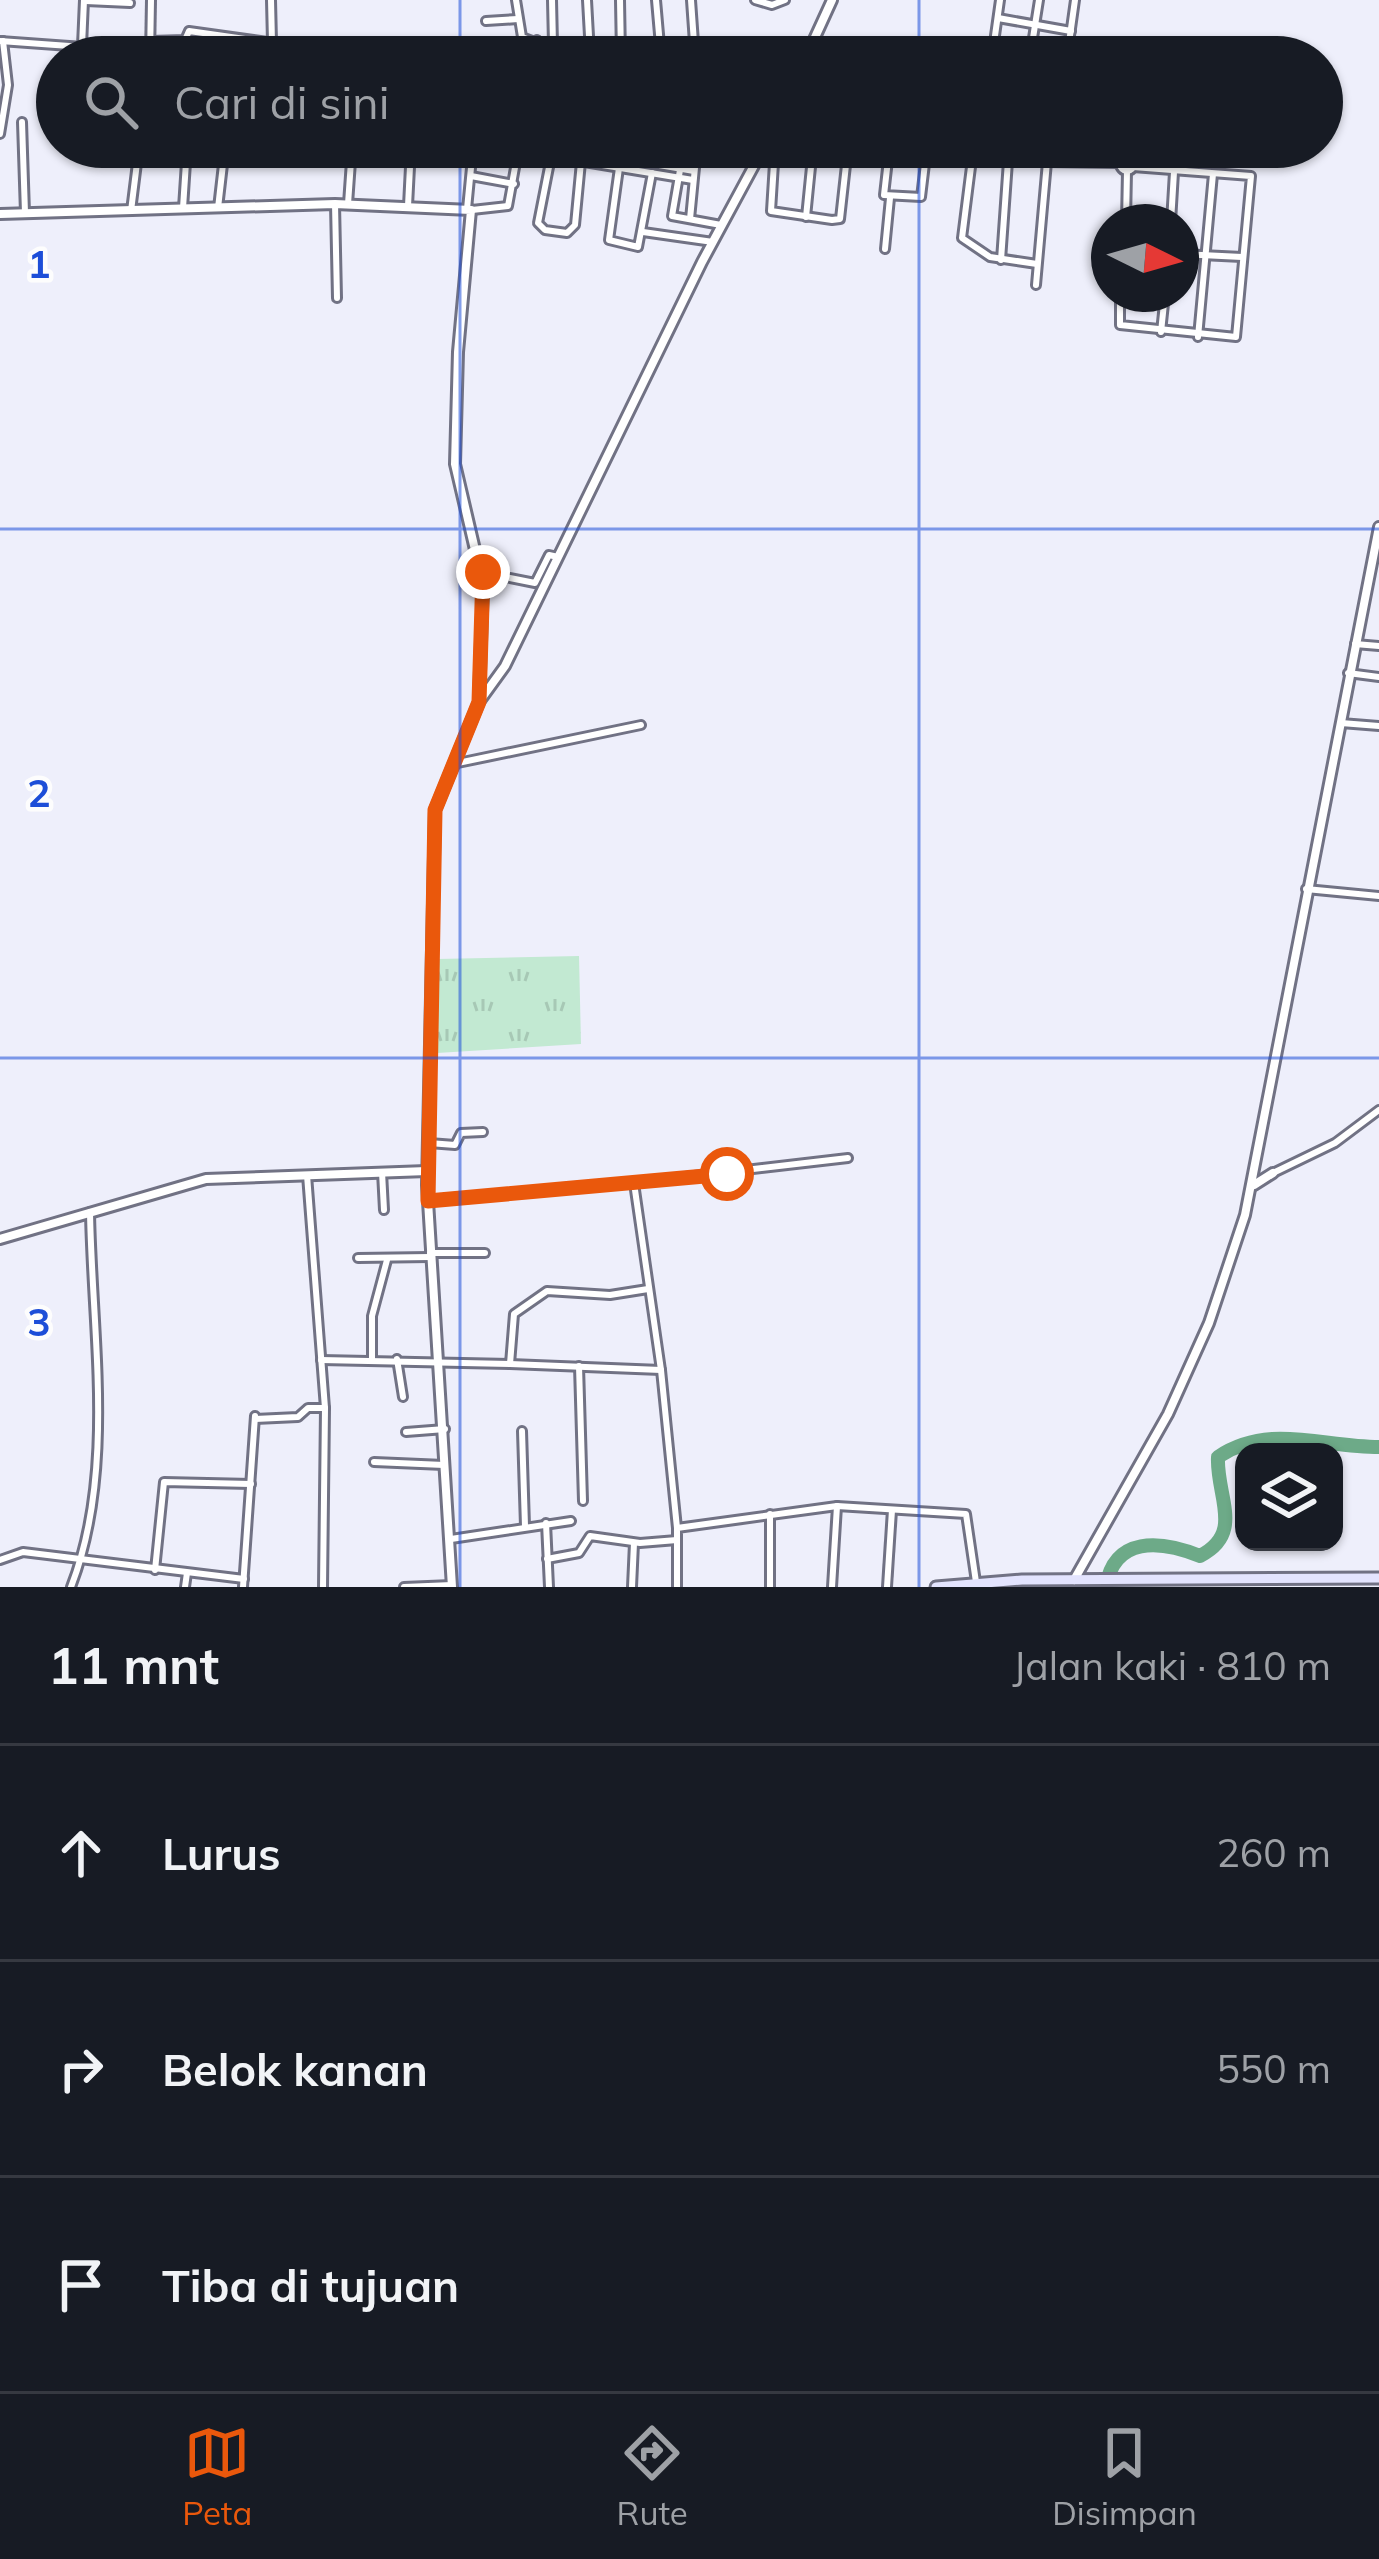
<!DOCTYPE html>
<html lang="id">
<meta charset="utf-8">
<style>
body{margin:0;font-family:Mulish,sans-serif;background:#242831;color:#f1f3f6}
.controls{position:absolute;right:36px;bottom:36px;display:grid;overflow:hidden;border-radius:24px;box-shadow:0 3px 9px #0004}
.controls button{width:108px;height:108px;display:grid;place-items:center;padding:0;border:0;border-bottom:3px solid #363941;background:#171b24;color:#f1f3f6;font:60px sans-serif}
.compass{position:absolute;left:1091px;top:204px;width:108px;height:108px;border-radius:50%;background:#171b24;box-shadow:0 3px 9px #0004;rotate:95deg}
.stop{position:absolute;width:36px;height:36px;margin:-27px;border:9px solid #ea580c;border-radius:50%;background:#fff}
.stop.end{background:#ea580c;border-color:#fff;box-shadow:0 3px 12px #0008}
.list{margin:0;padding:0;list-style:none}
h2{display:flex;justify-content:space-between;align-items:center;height:156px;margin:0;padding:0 48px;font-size:51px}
h2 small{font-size:39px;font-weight:400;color:#9ea1a6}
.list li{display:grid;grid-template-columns:78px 1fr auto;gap:36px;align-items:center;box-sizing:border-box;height:216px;padding:0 48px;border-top:3px solid #363941}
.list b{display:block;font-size:45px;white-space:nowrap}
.list em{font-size:39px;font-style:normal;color:#9ea1a6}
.icon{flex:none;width:66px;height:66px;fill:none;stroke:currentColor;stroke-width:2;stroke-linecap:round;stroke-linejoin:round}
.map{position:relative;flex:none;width:1379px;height:1587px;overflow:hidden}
.search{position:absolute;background:#171b24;box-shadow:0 3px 9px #0004;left:36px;right:36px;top:36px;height:132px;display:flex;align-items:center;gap:30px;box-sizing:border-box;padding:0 42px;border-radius:66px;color:#9ea1a6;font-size:45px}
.sheet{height:804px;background:#171b24}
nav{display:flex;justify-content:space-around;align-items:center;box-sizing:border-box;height:168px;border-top:3px solid #363941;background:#171b24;font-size:33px;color:#9ea1a6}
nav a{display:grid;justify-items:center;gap:6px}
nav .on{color:#ea580c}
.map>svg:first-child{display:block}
.park{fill:url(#park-tufts)}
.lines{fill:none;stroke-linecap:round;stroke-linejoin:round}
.river{stroke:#6daa88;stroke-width:14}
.minor-casing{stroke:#717284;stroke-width:12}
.tertiary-casing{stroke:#717284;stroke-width:14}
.secondary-casing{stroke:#717284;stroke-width:15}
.minor{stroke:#fff;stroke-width:6}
.tertiary{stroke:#fff;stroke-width:8}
.secondary{stroke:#e3e4fe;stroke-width:9}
.route{stroke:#ea580c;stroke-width:15}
.grid{fill:none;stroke:#1d4ed8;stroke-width:3;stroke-opacity:0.55}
.grid-label{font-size:39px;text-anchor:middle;font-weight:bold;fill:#1d4ed8;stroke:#fdfdfd;stroke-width:9;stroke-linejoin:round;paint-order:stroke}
</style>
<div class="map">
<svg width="1379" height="1587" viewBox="0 0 1379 1587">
<defs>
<pattern id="park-tufts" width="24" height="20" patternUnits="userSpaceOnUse" patternTransform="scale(3)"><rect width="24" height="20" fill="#c2e9d2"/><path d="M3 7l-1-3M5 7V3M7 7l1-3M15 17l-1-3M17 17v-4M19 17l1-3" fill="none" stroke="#a7c8b5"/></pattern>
</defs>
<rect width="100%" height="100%" fill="#eeeffb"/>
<path class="park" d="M579,956L581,1044L437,1053V959Z"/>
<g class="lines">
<path class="river" d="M1106,1587C1114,1536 1160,1540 1200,1556C1245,1533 1216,1496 1218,1457C1269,1423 1321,1447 1379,1447"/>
<g class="minor-casing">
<g id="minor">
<path d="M271,0L272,42"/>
<path d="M516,0L522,37L564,53L622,57"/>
<path d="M552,0L553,44"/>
<path d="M587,0L590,54"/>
<path d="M620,0L621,56"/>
<path d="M656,0L661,57"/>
<path d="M691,0L695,57"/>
<path d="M755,0L772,5L785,0"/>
<path d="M86,1L130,3"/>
<path d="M998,18L1071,31"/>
<path d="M486,21L518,19"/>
<path d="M0,41L194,55"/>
<path d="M151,41L185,40L189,31L310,48L315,57"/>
<path d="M82,46L84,0"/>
<path d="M487,54L508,57"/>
<path d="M150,57L151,0"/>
<path d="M533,57L537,40"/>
<path d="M992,57L1000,0"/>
<path d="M1030,57L1039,0"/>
<path d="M1067,57L1075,0"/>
<path d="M22,122L25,213"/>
<path d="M0,134L8,85L3,41"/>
<path d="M493,147L693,180"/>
<path d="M554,147L694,171"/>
<path d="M684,147L672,216L721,225"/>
<path d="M775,147L771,211L832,220L840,219L848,147"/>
<path d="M877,147L1047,162L1036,285"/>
<path d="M1048,147L1047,162L1120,163"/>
<path d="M889,151L884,195L921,197L927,147"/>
<circle cx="1127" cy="164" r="7"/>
<path d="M551,157L538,223L545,230L567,233L575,225L581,162"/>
<path d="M972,159L962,238L990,257L1037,264"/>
<path d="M619,168L609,240L638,247L652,173"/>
<path d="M471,176L514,184"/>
<path d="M335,204L337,298"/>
<path d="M348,204L352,147"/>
<path d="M408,206L411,147"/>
<path d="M183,208L187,147"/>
<path d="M218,208L225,147"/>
<path d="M467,209L473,147"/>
<path d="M472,210L508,206L518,151"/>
<path d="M131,211L139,147"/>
<path d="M806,217L813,147"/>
<path d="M690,219L697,147"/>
<path d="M1126,222L1127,171"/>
<path d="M1171,222L1174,172"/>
<path d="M643,232L713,242"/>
<path d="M885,249L890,198"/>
<path d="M1181,254L1242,257"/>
<path d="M1001,260L1009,147"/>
<path d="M1120,294V325L1236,337L1251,176L1133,167"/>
<path d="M1161,332L1165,294"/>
<path d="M1198,337L1213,174"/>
<path d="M480,572L535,583L549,555L558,557"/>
<path d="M1355,644L1379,646"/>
<path d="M1348,673L1379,677"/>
<path d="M1341,723L1379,726"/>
<path d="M453,764L641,725"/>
<path d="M1306,889L1379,896"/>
<path d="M429,1143L455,1145L461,1133L483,1132"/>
<path d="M382,1172L384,1210"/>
<path d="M1273,1173L1335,1143L1379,1110"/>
<path d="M307,1175L325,1408L323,1587"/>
<path d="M634,1183L848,1158"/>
<path d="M429,1201L634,1183L661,1370L677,1528"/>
<path d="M430,1253H485"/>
<path d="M358,1258L430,1257"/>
<path d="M397,1359L403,1397"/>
<path d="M321,1360L510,1364L514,1314L547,1291L610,1295L648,1289"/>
<path d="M372,1360V1316L387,1260"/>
<path d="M510,1364L661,1370"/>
<path d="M579,1366L583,1501"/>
<path d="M255,1419L298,1417L308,1408H325"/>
<path d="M522,1431L525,1526"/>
<path d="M406,1432L445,1429"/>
<path d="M374,1462L444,1465"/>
<path d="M770,1514V1587"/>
<path d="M546,1523L549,1587"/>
<path d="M451,1539L571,1521"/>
<path d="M547,1559L579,1553L590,1536L640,1543L677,1540"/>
<path d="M0,1560L23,1552L244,1579"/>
<path d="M155,1570L164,1482L251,1484"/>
<path d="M71,1587C116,1471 92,1335 90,1212"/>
<path d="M185,1587L187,1573"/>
<path d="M243,1587L255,1416"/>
<path d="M404,1587L452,1585"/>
<path d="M632,1587L634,1543"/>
<path d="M677,1587V1528L837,1506L966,1514L976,1582"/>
<path d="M832,1587L837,1506"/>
<path d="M887,1587L892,1510"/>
</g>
</g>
<g class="tertiary-casing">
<g id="tertiary">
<path d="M806,57L832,0"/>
<path d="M0,214L335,204L471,210L458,352L455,464L483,584L479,700"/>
<path d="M1254,1185L1273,1173"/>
<path d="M0,1239L206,1179L427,1171"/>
<path d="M1074,1580L1168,1414L1209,1323L1245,1215L1379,527"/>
<path d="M452,1587L427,1185L435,810L479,702L505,666L702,262L764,147"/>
</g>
</g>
<g class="secondary-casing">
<path id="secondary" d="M936,1587L1022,1580L1379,1578"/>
</g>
<use href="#minor" class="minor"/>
<use href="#tertiary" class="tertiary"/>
<use href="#secondary" class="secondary"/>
</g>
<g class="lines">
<path class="route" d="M483,572L479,702L435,810L428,1201L727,1174"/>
</g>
<path class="grid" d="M460,0V57M919,0V57M460,147V1587M919,147V1587M0,529H1379M0,1058H1379"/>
<g class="grid-label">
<text x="39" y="278">1</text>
<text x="39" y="807">2</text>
<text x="39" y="1336">3</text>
</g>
</svg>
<div class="controls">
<button><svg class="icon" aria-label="layers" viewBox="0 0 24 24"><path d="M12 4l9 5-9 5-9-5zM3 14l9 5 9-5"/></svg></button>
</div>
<svg class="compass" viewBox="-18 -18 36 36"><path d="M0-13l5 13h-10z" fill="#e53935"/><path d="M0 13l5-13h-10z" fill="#9ea1a6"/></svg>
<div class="stop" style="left:727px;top:1174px"></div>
<div class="stop end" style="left:483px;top:572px"></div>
<div class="search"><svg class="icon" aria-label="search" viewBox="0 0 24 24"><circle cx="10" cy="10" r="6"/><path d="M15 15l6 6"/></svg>Cari di sini</div>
</div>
<section class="sheet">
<h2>11 mnt<small>Jalan kaki · 810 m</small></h2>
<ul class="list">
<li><svg class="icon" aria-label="ahead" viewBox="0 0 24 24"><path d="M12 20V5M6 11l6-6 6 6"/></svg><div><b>Lurus</b></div><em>260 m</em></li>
<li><svg class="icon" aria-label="right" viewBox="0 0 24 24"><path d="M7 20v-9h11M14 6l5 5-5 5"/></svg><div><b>Belok kanan</b></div><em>550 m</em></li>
<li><svg class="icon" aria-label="arrive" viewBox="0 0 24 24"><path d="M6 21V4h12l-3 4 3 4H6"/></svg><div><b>Tiba di tujuan</b></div></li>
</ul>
</section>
<nav>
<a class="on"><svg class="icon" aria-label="map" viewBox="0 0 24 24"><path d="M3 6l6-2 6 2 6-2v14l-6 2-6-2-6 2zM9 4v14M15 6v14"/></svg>Peta</a>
<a><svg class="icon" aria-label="directions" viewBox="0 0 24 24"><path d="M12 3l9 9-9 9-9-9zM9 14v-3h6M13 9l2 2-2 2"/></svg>Rute</a>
<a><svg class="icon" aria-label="saved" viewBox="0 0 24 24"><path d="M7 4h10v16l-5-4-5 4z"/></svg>Disimpan</a>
</nav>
